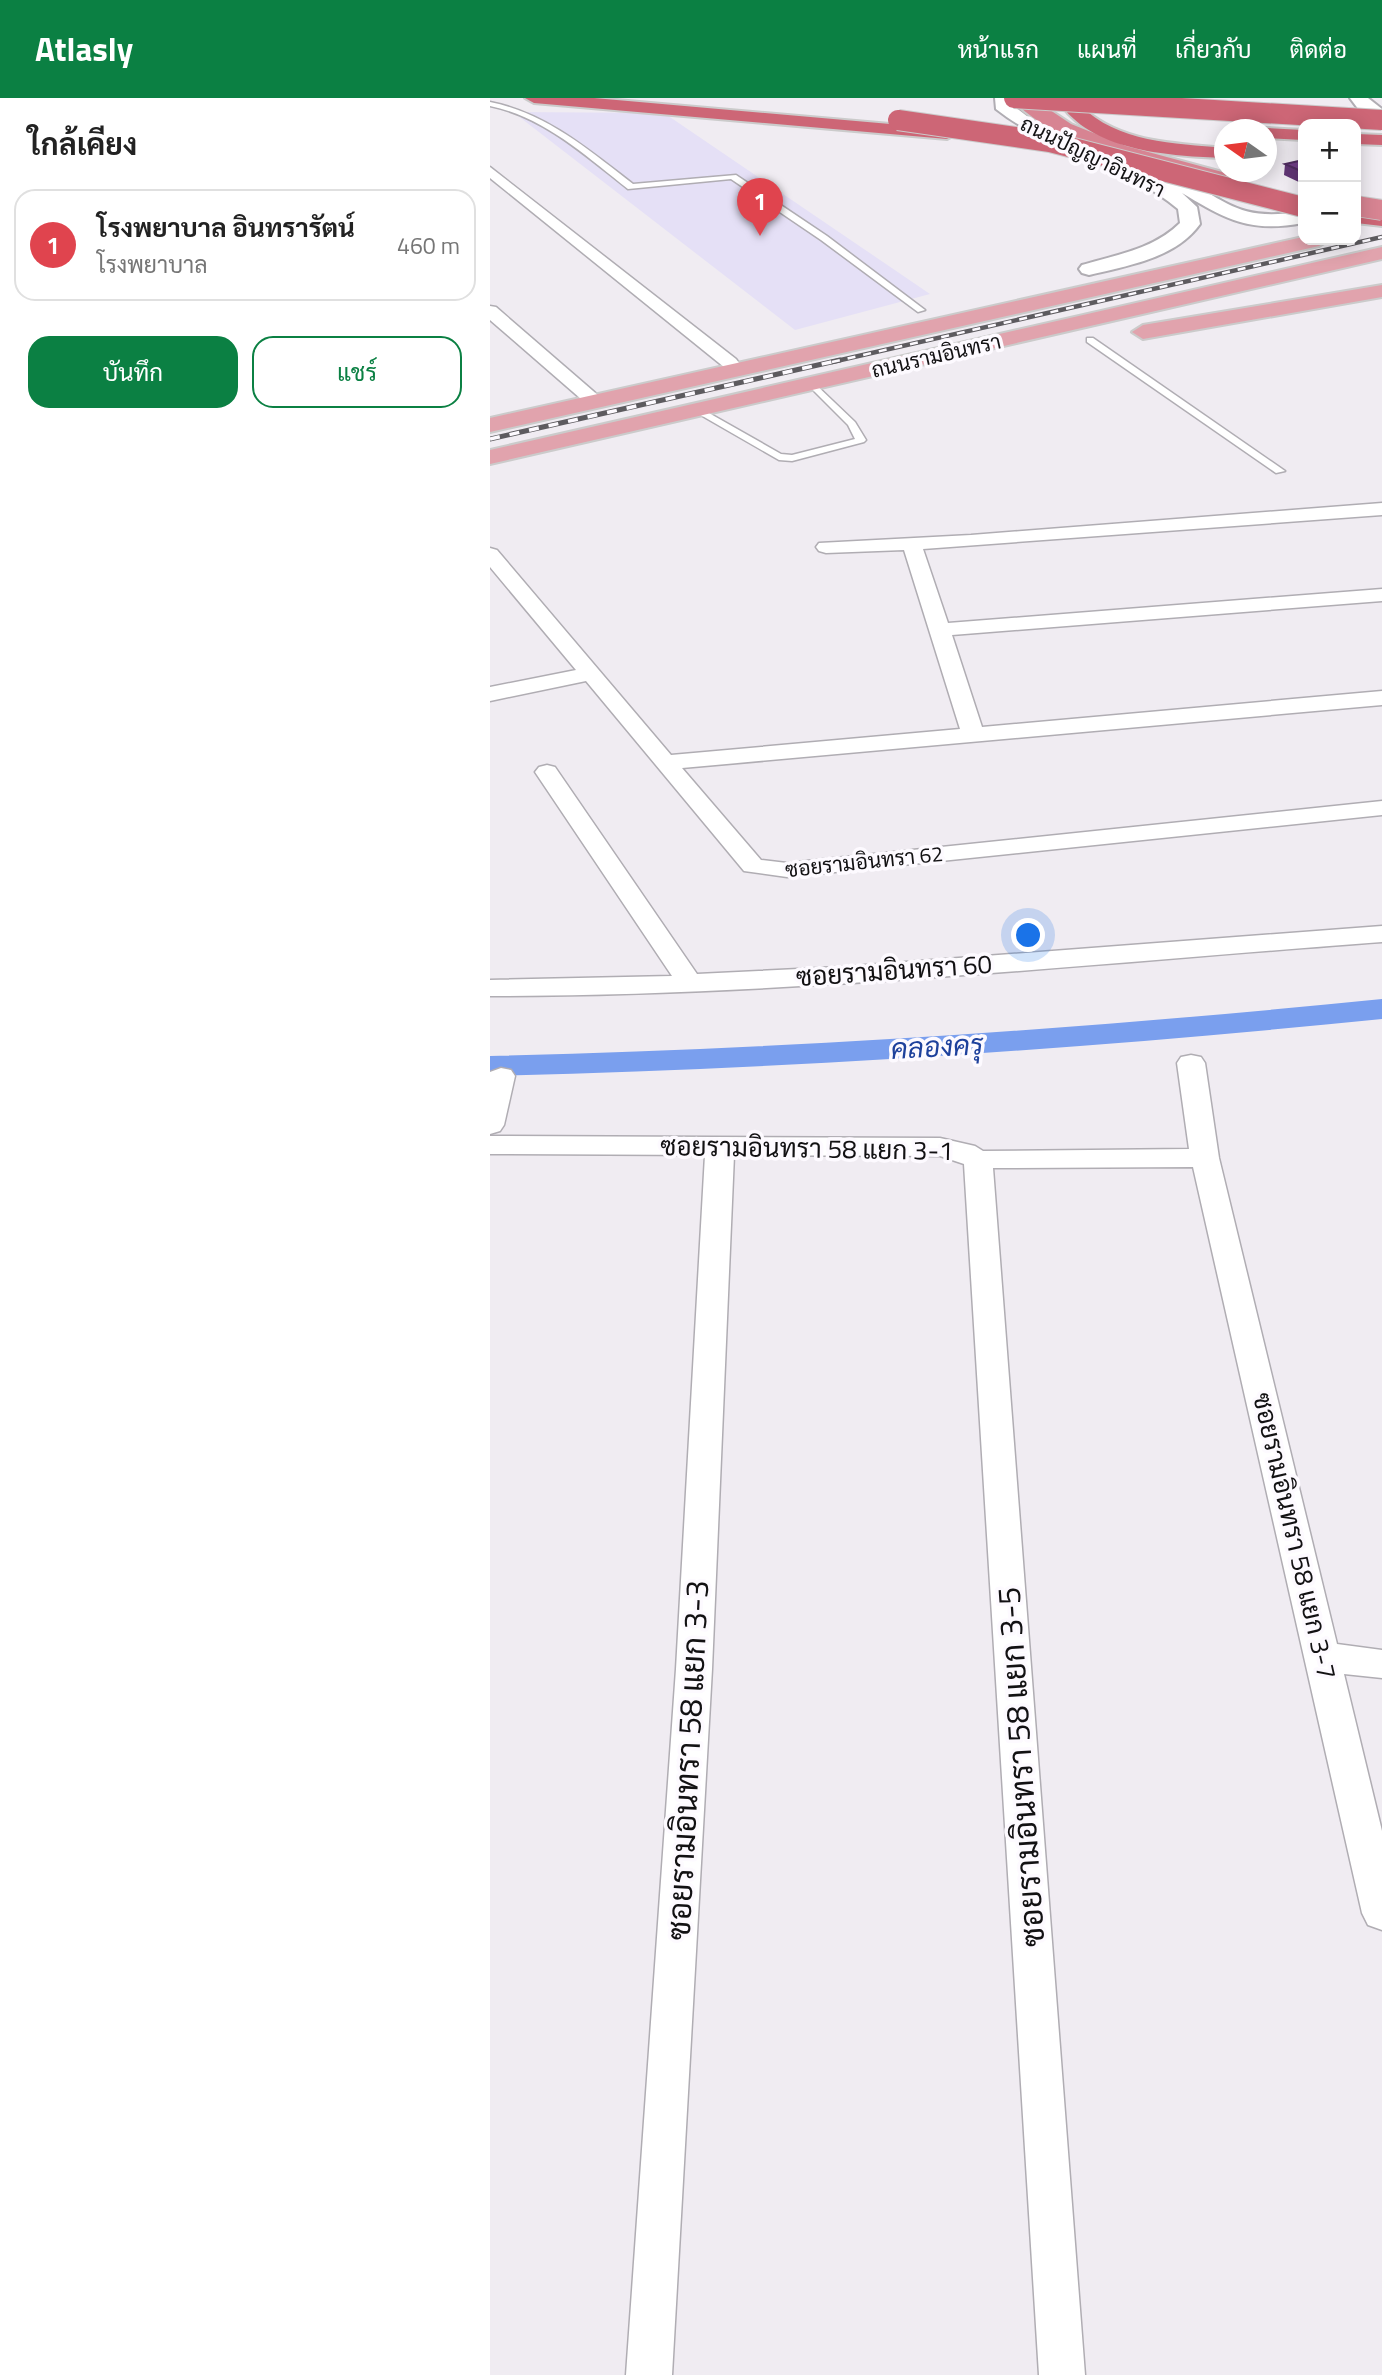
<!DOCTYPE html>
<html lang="th">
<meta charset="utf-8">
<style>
body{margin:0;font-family:"Titillium Web",Sarabun,sans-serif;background:#f6f6f6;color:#222}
.controls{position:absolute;right:21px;top:21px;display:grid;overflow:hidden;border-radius:14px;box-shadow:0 4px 18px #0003}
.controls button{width:63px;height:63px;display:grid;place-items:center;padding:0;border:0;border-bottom:2px solid #e0e0e0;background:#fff;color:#222;font:35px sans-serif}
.compass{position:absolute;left:724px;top:21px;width:63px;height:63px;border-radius:50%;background:#fff;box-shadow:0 4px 18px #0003;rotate:284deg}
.you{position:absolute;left:539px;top:838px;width:24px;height:24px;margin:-18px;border:5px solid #fff;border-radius:50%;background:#1a73e8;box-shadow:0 0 0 10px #1a73e833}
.badge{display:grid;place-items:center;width:46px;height:46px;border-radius:50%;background:#0b8043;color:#fff;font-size:23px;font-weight:700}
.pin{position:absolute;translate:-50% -58px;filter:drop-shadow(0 2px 4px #0008)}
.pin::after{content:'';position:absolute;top:37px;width:24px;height:21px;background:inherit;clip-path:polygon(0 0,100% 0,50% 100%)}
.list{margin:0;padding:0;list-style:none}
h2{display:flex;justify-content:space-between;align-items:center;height:91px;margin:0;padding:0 28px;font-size:30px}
h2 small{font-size:23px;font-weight:400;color:#767676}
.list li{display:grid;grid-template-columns:46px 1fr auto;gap:21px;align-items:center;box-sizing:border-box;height:112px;margin:0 14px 14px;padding:0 14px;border:2px solid #e0e0e0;border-radius:21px}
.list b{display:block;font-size:26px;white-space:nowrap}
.list p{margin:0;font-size:23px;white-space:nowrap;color:#767676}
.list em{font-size:23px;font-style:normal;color:#767676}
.actions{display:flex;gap:14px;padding:21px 28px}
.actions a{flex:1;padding:16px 0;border:2px solid #0b8043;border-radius:21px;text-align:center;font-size:24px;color:#0b8043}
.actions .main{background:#0b8043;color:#fff}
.map{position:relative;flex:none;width:892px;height:2277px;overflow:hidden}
header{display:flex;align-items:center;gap:42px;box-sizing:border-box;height:98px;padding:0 35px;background:#0b8043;color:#fff}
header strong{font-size:33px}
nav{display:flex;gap:38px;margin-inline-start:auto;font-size:24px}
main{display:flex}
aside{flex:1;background:#fff}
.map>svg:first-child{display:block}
.medical{fill:#e5e0f6}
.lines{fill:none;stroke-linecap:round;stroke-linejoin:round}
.canal{fill:#7a9fee;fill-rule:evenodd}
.service-casing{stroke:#b0adb3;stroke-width:3}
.minor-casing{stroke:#b0adb3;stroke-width:3}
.secondary-casing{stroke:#b0adb3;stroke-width:4}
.primary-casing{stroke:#cbcbcb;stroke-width:4}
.trunk-casing{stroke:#cbcbcb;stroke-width:4}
.motorway-casing{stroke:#cbcbcb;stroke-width:4}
.service{fill:#fff;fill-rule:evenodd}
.minor{fill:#fff;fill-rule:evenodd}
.secondary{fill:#fff;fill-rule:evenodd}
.primary{fill:#e1a3ad;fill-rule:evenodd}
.trunk{fill:#d78492;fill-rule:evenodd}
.motorway{fill:#cd6676;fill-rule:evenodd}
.rail-far1-casing{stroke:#5d5b5f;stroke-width:4.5}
.rail-casing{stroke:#5d5b5f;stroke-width:5}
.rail-far1{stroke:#fdfaff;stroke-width:2.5;stroke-dasharray:8;stroke-linecap:butt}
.rail{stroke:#fdfaff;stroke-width:3.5;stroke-dasharray:10;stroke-linecap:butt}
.trunk-bridge-casing{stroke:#cbcbcb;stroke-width:22;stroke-linecap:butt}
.motorway-bridge-casing{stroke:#cbcbcb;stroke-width:22;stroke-linecap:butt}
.trunk-bridge{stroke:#d78492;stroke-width:20}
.motorway-bridge{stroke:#cd6676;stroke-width:20}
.wall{fill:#613675}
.building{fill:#713f88;stroke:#4f2c5f;stroke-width:2}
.labels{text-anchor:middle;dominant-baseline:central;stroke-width:7;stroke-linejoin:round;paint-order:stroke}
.far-street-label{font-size:21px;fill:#121113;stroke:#fdfaff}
.street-label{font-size:26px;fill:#121113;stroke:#fdfaff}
.water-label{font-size:28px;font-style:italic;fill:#1e419c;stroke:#fdfaff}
.near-street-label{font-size:32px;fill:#121113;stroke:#fdfaff}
</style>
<header>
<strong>Atlasly</strong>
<nav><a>หน้าแรก</a><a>แผนที่</a><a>เกี่ยวกับ</a><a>ติดต่อ</a></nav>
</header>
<main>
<aside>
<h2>ใกล้เคียง<small></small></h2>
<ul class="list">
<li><span class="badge" style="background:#e0444e">1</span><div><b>โรงพยาบาล อินทรารัตน์</b><p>โรงพยาบาล</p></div><em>460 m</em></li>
</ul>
<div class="actions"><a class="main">บันทึก</a><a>แชร์</a></div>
</aside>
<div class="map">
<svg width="892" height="2277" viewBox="0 0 892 2277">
<rect width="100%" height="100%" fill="#f0ecf2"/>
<path class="medical" d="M23,14L174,15L440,196L305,232Z"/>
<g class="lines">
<path class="canal" d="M892,901V921C595,951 298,971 0,978V958C298,951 595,931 892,901Z"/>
<g class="service-casing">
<g id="service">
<path d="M0,4C56,15 99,52 143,86L246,77L337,138L435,212L428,214L331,142L241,81L138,91C96,58 54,19 0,8Z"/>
<path d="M597,240H603L795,373L786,375L597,244Z"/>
<path d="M322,283L365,324L376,342L374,344L302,363L289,362L202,312L210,310L291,356L302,357L365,341L358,327L319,288V284Z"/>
</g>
</g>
<g class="minor-casing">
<g id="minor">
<path d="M0,69L246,261L249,265L246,269H234L0,80Z"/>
<path d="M0,208L6,209L110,299L113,303L110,307H98L0,222Z"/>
<path d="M892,405V417L433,451L458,525L892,491V503L462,537L492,629L892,593V607L192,670L271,762L297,765L892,703V717L297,779L254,773L96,583L0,603V589L86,572L0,469V450L7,452L181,657L470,631L414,452L336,455L329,453L326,449L329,445L481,437Z"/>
<path d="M57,667L65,669L207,876L349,869L892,828V844C595,866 298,898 0,898V882L182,878L45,674L49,669Z"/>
<path d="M701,957L711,959L715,965L729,1060L847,1546L892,1552V1580L854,1576L892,1733V1832L878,1827L872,1815L703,1069L503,1070L595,2277H549L474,1066L450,1058L244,1057L222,1571L182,2277H136L186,1571L215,1057L0,1056V1038L450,1040L485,1048L493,1053L699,1051L687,965L691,959Z"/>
<path d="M11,970L21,972L25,978L14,1027L10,1033L0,1036V974Z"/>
</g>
</g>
<g class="secondary-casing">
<g id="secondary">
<path d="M505,0H523L521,6L542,22L674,81L683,76L690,78C739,106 753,124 813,113V125C760,135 737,122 692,95L707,109L710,126C686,160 637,168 599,177L592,175L589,171L592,167C626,157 664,151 690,125L688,111C634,65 560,54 506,11Z"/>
<path d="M860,0H878L892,11V24L869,12Z"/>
</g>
</g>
<g class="primary-casing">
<g id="primary">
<path d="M813,139L839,142L829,148L0,334V320Z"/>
<path d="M892,149V161L0,366V352Z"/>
<path d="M892,187V199L653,241L642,234L653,227Z"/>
</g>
</g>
<g class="trunk-casing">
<path id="trunk" d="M522,0H542L581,26L636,48L747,78L749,82L740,88C682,73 559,48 522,0Z"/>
</g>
<g class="motorway-casing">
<g id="motorway">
<path d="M35,0H104L457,31L466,36L457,41L44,5Z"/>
<path d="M574,0H592L590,7C628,45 684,45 734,50V60C682,58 606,54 572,8Z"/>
<path d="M776,30L813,32V42L776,40V32H769Z"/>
<path d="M866,36L892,37V47L866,46Z"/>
<path d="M866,113L892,116V128L866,125Z"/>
</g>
</g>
<use href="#service" class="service"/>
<use href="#minor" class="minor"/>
<use href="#secondary" class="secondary"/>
<use href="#primary" class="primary"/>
<use href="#trunk" class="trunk"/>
<use href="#motorway" class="motorway"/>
<g class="rail-far1-casing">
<path id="rail-far1" d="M342,264L892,139"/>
</g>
<g class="rail-casing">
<path id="rail" d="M0,341L350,262"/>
</g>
<use href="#rail-far1" class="rail-far1"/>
<use href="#rail" class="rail"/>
<g class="trunk-bridge-casing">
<path id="trunk-bridge" d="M866,108L892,112"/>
</g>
<g class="motorway-bridge-casing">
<g id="motorway-bridge">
<path d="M524,0L892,22"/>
<path d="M408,22L560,44L813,109"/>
</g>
</g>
<use href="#trunk-bridge" class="trunk-bridge"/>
<use href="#motorway-bridge" class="motorway-bridge"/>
</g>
<path class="wall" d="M813,62V86L794,77L795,66Z"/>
<path class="building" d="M813,62V74L795,66Z"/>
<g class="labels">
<g class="far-street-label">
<text transform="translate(603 58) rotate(26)">ถนนปัญญาอินทรา</text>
<text transform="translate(446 257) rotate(-13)">ถนนรามอินทรา</text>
<text transform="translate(374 763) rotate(-6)">ซอยรามอินทรา 62</text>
</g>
<g class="street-label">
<text transform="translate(404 872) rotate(-4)">ซอยรามอินทรา 60</text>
<text transform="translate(317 1050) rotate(1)">ซอยรามอินทรา 58 แยก 3-1</text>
<text transform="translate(805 1438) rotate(77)">ซอยรามอินทรา 58 แยก 3-7</text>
</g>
<g class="water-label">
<text transform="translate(447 948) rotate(-3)">คลองครุ</text>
</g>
<g class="near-street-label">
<text transform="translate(197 1662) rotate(-87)">ซอยรามอินทรา 58 แยก 3-3</text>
<text transform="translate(530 1669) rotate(-94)">ซอยรามอินทรา 58 แยก 3-5</text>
</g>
</g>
</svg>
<div class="controls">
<button>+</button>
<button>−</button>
</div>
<svg class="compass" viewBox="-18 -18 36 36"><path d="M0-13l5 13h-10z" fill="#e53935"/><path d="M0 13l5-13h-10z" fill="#767676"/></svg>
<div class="you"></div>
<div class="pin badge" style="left:270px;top:138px;background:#e0444e">1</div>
</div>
</main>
